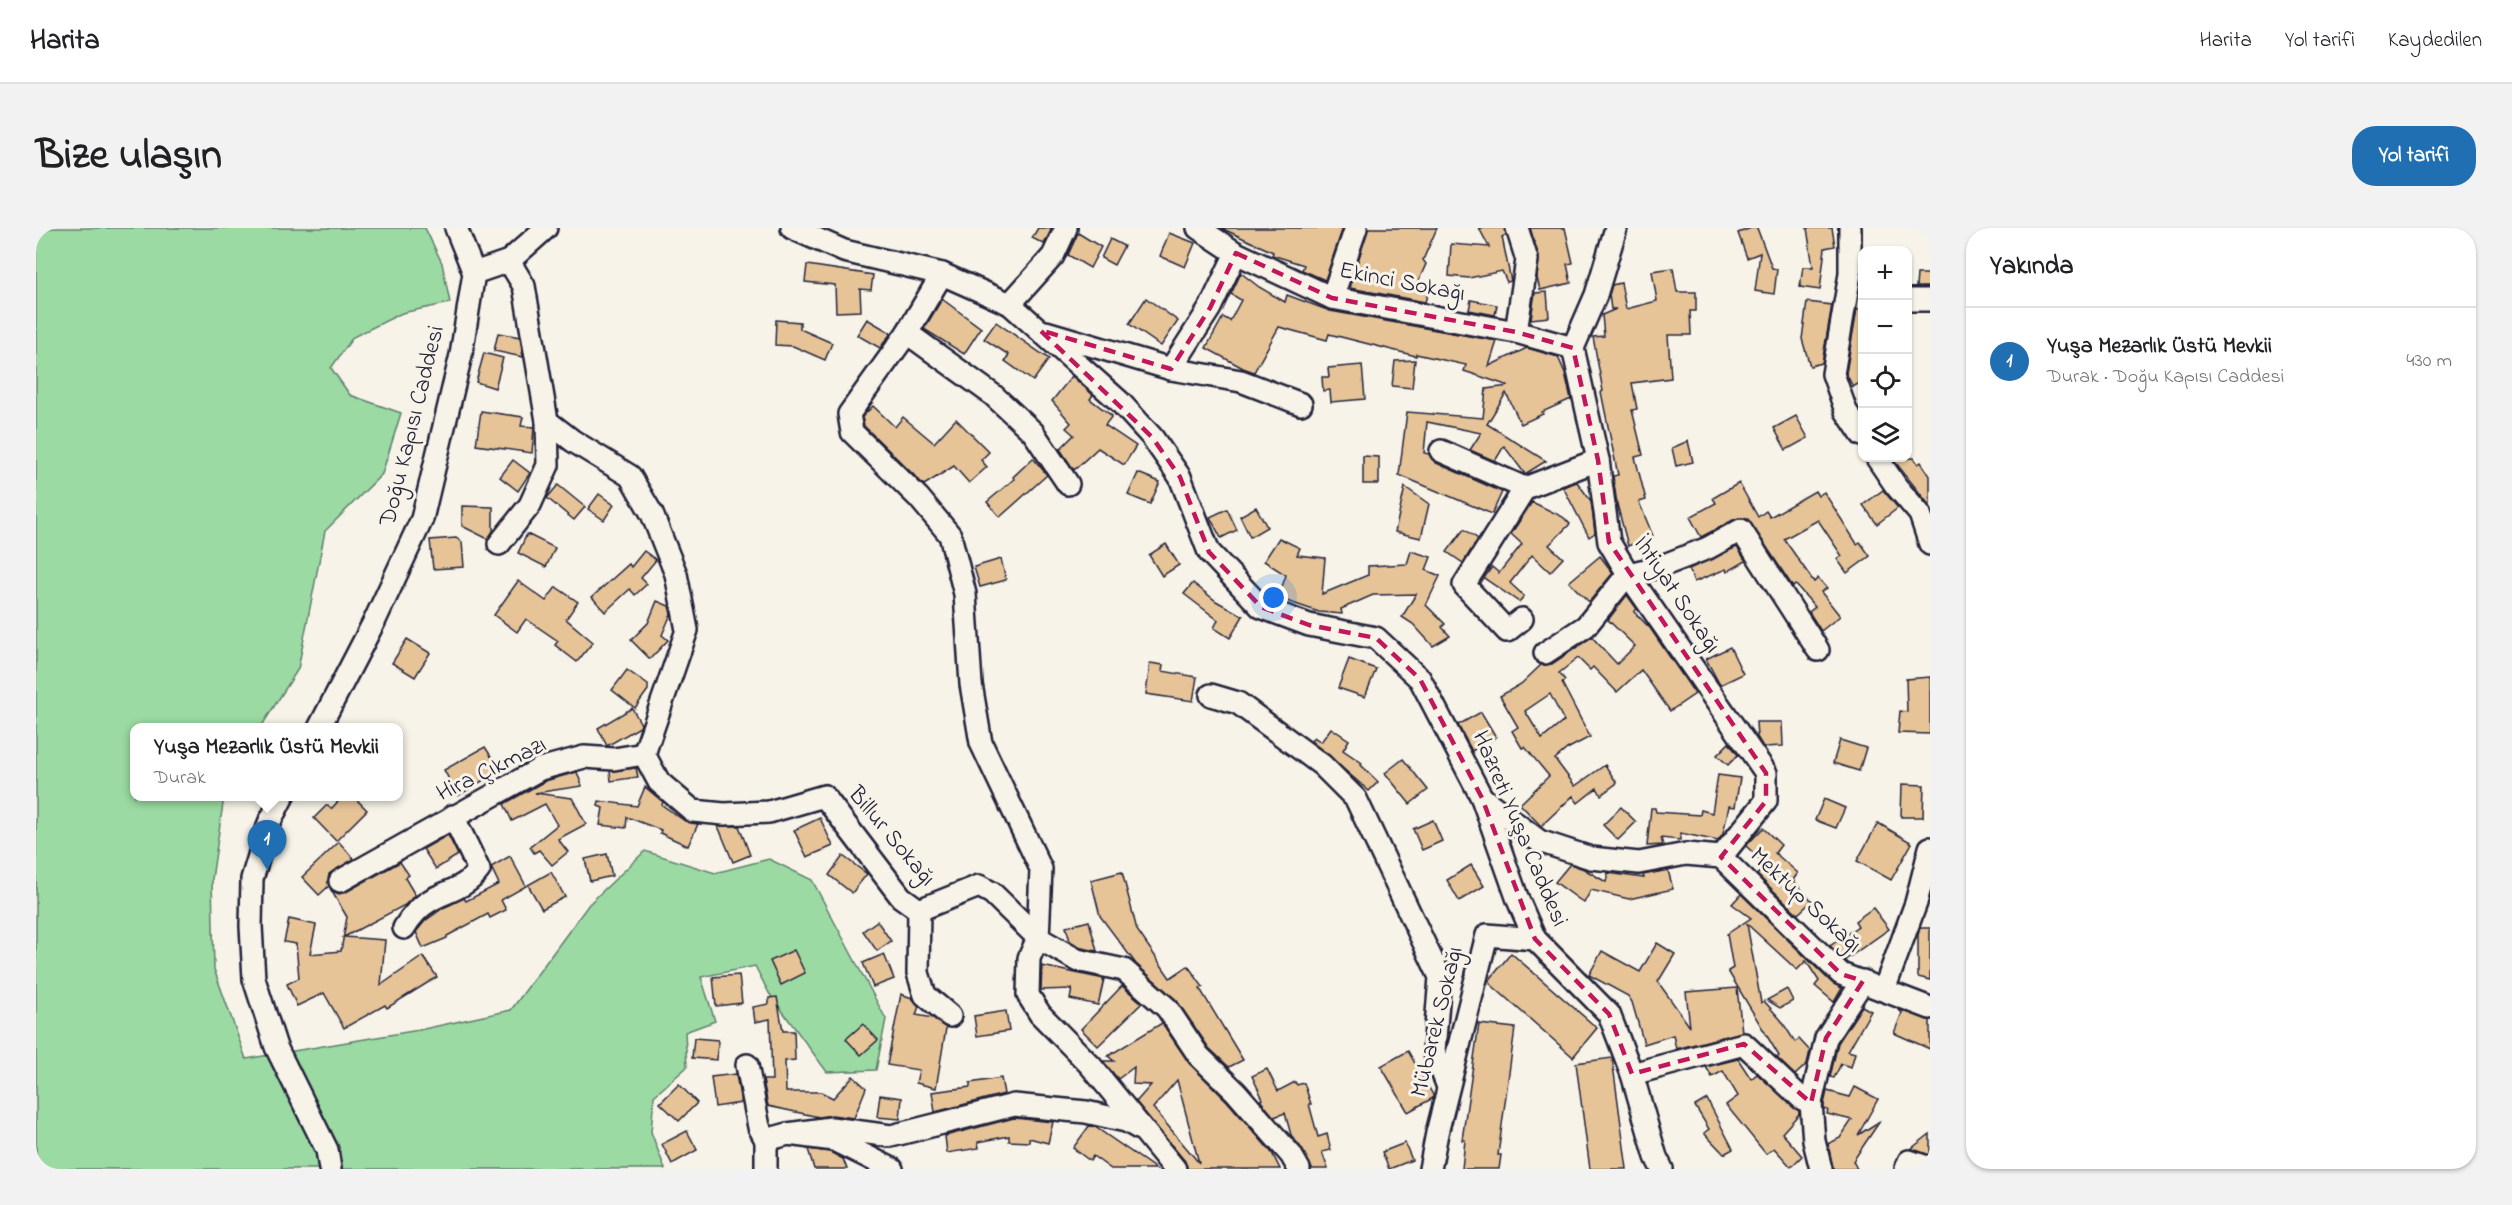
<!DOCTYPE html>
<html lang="tr">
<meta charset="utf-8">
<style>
body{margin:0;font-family:"Indie Flower",sans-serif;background:#f2f2f2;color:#202124}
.controls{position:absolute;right:18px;top:18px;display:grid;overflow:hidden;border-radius:12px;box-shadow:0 2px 4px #0004}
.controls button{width:54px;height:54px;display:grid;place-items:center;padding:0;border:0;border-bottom:2px solid #e0e0e0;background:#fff;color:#202124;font:30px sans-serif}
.you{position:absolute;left:1238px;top:370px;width:21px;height:21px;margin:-15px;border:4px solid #fff;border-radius:50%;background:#1a73e8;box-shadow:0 0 0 9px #1a73e833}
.badge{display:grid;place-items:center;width:39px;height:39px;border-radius:50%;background:#1f6fb2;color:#fff;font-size:20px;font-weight:700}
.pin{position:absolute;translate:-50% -50px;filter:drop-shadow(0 2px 3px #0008)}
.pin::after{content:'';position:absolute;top:32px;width:21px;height:18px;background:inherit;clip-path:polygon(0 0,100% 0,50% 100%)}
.popup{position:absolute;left:94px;top:495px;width:273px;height:78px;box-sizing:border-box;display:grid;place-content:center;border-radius:12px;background:#fff;filter:drop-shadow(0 2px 4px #0005);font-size:20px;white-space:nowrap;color:#757577}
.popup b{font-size:22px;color:#202124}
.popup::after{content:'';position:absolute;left:50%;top:100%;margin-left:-12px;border:12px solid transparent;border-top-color:#fff}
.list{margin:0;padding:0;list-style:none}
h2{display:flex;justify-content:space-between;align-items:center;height:78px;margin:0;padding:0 24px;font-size:26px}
h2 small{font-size:20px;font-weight:400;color:#757577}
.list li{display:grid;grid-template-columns:39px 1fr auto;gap:18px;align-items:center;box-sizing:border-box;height:108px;padding:0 24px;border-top:2px solid #e0e0e0}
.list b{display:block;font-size:22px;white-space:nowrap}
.list p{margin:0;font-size:20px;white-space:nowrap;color:#757577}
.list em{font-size:20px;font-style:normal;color:#757577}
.icon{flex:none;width:33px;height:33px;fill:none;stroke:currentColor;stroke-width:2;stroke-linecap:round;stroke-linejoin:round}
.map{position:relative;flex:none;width:1894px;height:941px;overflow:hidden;border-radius:24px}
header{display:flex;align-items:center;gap:36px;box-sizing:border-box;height:84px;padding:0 30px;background:#fff;border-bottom:2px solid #e0e0e0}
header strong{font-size:28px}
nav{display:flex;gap:33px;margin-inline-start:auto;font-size:21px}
.intro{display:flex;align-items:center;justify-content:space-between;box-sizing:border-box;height:144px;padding:0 36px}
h1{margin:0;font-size:42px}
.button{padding:15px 27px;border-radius:24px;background:#1f6fb2;color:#fff;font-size:21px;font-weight:700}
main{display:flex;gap:36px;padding:0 36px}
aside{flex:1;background:#fff;border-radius:24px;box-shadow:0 2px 4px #0004}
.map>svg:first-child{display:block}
.green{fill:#9bdaa2;stroke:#5e7e6e;stroke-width:1.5}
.building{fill:#e6c498;stroke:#22223b;stroke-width:1.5;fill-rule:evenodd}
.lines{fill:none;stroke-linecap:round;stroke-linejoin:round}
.minor-casing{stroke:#22223b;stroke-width:26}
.minor{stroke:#f7f3e8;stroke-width:21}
.marked{fill:none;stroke:#c2185b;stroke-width:4.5;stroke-dasharray:12 8;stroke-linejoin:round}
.labels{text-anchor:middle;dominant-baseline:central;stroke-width:6;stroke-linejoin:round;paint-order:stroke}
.street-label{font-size:24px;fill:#22223b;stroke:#f7f3e8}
</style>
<header>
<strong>Harita</strong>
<nav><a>Harita</a><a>Yol tarifi</a><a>Kaydedilen</a></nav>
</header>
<div class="intro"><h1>Bize ulaşın</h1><a class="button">Yol tarifi</a></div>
<main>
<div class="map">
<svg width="1894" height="941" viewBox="0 0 1894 941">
<rect width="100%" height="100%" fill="#f7f3e8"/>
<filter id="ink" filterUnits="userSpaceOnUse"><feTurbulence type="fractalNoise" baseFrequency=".0167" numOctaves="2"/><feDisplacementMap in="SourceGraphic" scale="12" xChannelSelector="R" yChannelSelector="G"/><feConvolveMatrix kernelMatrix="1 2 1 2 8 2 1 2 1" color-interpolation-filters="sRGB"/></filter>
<g filter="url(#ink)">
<path class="green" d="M0,0H389L406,35L414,75L366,85L317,109L295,140L314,167L365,185L346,246L289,303L262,441L225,499L99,500V568L188,569L176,651L178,741L210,831L383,802L475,782L553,676L609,623L679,645L733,631L776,652L850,791L840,842L791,844L733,765L719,738L665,749L679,793L649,804L651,839L618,868L615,904L629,941H0Z"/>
<g class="building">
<path d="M1002,0H1016L1008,16L996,10Z"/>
<path d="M1185,0H1307L1289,52L1266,42L1268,37L1236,27L1237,24Z"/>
<path d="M1332,0H1401L1387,32L1390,36L1382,54L1394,58L1389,74L1314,60Z"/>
<path d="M1443,0H1469L1470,7L1466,9L1475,53L1471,54L1466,43L1433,50L1413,48L1415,16L1453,19Z"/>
<path d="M1494,0H1529L1537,35L1531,36L1535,55L1504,62L1501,50L1503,29Z"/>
<path d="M1715,0H1721L1736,40L1741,41L1738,66L1719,63L1724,25L1711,30L1702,5Z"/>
<path d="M1771,0H1796L1799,18L1789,20L1784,62L1764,59L1767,39H1777Z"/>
<path d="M1042,5L1065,19L1054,40L1032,27Z"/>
<path d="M1133,5L1159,15L1149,39L1124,28Z"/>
<path d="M1074,11L1088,18L1078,37L1065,30Z"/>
<path d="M771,37L837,47L835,62L824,61L825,83L800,84L799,57L769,54Z"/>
<path d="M1637,40L1641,64H1660V83H1654L1655,107H1632L1635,150L1596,155L1601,181L1596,182L1607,227L1599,229L1610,272L1603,274L1617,308L1592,318L1581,276L1577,248L1582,247L1565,164L1567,163L1557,109L1568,108L1566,87L1580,81H1575L1573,67L1576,57L1585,55L1590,81L1621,73L1616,43Z"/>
<path d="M1205,45L1223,59L1249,74L1251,67L1294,83L1461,113L1453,138L1491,120L1522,129L1529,145L1535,171L1506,184L1507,186L1485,196L1470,165L1451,196L1510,233L1489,246L1468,218L1459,233L1434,222L1445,205L1391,194L1388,225L1393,226L1400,235L1466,264L1456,286L1363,247L1371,184L1447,190L1450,161L1473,158L1428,143L1430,137L1380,126V128L1293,106L1291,112L1243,99L1218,144L1207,140L1170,120L1187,89L1194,93L1205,72L1195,66Z"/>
<path d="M1881,46H1894V59H1880Z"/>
<path d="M1511,64L1513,89L1495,91L1499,65Z"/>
<path d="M1110,70L1142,93L1125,118L1093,96Z"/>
<path d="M906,71L945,100L928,126L888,101Z"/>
<path d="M1435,72L1461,77L1459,87L1433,82Z"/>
<path d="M1771,74L1796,77L1786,135L1774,138L1766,111Z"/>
<path d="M1821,81H1827V153L1817,159L1810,145Z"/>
<path d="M831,91L855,105L844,120L821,107Z"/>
<path d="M740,92L764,94V101L796,115L789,132L757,118L739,117Z"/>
<path d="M960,94L1013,131L997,153L969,133L973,127L948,111Z"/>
<path d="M462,105L484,109L487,129L458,123Z"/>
<path d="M448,125L467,130L459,160L440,154Z"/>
<path d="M1379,132L1376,160L1356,158L1359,133Z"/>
<path d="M1326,137L1329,171L1295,174L1294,162L1287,163L1286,149H1293L1292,140Z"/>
<path d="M1036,148L1057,167L1054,171L1076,188L1069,197L1100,218L1088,237L1062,220L1038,242L1024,221L1038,207L1030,200L1035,195L1016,173Z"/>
<path d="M837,178L859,199L867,189L898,215L920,191L953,224L945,232L951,239L933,255L918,238L888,257L828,198L826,189Z"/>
<path d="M445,183L487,189L485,198L498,199L496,225L440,217Z"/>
<path d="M1760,188L1772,210L1750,222L1738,200Z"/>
<path d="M1652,213L1657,234L1640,238L1636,220Z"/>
<path d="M1327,228L1343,229V256H1327Z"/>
<path d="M997,230L1011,247L964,289L951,274L978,251L977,249Z"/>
<path d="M1856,230H1878L1882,236L1885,234L1894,248V278Z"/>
<path d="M477,232L494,245L482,263L464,249Z"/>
<path d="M1102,245L1124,254L1114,276L1092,267Z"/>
<path d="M1541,254L1555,273L1559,305L1553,309L1527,259Z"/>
<path d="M1703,255L1722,289L1730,283L1734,289L1779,263L1782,268L1788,264L1821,316L1824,314L1834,328L1811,345L1801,331L1806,328L1782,292L1748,311L1778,354L1782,350L1791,360L1785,364L1804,388L1785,403L1773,384L1779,379L1760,357L1757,359L1712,291H1699L1665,309L1654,289L1680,275L1677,270Z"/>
<path d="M522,257L549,279L538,292L511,270Z"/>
<path d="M1369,259L1393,276L1385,310L1359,304Z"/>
<path d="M1847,262L1862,280L1841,296L1827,277Z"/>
<path d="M563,266L578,277L568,292L552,281Z"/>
<path d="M1496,274L1527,289L1534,296L1513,317L1527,330L1514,344L1496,327L1474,355L1488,368L1483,374L1448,350L1456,339L1463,345L1486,316L1475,306Z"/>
<path d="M426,278L457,279V303L452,311L426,298Z"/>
<path d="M1220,279L1231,299L1214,309L1204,288Z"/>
<path d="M1191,281L1201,302L1185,310L1174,289Z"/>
<path d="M1428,301L1442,311L1427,335L1411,324Z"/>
<path d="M491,306L519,320L510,339L482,325Z"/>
<path d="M420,310L426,314L428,339L397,341L394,312Z"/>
<path d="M1243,310L1264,320L1261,327L1289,330L1286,366L1332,347V338L1371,336L1375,323L1395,329L1390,342L1404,348L1390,377L1409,396L1406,399L1414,408L1397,418L1377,396L1366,389L1380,366L1337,367L1305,381L1306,386L1283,384L1242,370L1250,347L1228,333Z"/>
<path d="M1130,316L1143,337L1126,348L1113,327Z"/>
<path d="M1701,319L1710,333L1691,344L1690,341L1658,354L1653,341Z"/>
<path d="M608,323L620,332L605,350L611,356L599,367L594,361L569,384L556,369L593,336L595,339Z"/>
<path d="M1564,328L1577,345L1553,374L1533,354Z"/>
<path d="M965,331L970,352L944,359L938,339Z"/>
<path d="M482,353L510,373L520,359L542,374L530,391L557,414L541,434L519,417L522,413L490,391L481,404L458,387Z"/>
<path d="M1157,355L1180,373L1207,388L1194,410L1178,400L1182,392L1148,366Z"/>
<path d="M1591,367L1601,381L1598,384L1614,400L1659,466L1634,483L1605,442L1581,464L1557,439L1554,442L1542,430L1523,445L1529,452L1526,455L1554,509L1531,521L1519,531L1539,558L1569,537L1581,555L1565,567L1561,560L1542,575L1537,568L1505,598L1484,576L1513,548L1489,519L1486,520L1476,503L1482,499L1464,468L1485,456L1505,437L1516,436L1556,409L1581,436L1599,418L1572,392ZM1514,466L1528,493L1506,511L1489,483Z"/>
<path d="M621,373L633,378L635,386L626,407L632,412L614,431L595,412L612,395Z"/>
<path d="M371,411L394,425L379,449L356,435Z"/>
<path d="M1694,419L1707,446L1684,457L1670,431Z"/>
<path d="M1313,431L1340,441L1329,469L1302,460Z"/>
<path d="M1114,435L1127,437L1126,443L1161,449L1157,473L1110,466Z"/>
<path d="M591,442L612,457V462L599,480L576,462Z"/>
<path d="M1894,449V506L1862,505L1864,483L1871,484L1870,451Z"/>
<path d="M596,480L605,496L604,499L571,518L562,500Z"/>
<path d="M1445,484L1460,509L1436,523L1422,497Z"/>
<path d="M1720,494H1746L1747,518L1727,519L1721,509Z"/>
<path d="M1295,500L1313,512L1307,522L1326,535L1325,537L1342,554L1333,563L1275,513L1278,509L1285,514Z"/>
<path d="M1804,512L1830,520L1823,543L1797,535Z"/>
<path d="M1693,515L1702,527L1692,537L1681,527Z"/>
<path d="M449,519L464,542L422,568L408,542Z"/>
<path d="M1367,531L1392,562L1374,576L1349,545Z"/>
<path d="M600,540L602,549L575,553L574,543Z"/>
<path d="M541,544L546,558L499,565L536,570L550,596L522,611L532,624L516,637L503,622L498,625L494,619L521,597L509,576L476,593L468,576L509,553Z"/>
<path d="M1682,547L1704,550L1699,579L1693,578L1687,606L1682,613L1644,605V612L1625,610L1627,617L1611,618L1615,580H1619L1620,584L1664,587L1665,582L1676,585Z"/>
<path d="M1866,556L1888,557L1887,589H1865Z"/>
<path d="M609,559L627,574L626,577L649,593L662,596L652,618L624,605L625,602L591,589L590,600L564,597L567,580L562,578L563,573L601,578Z"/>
<path d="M307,568H317L331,582L300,613L278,590L291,577L295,581Z"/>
<path d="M1788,571L1809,580L1800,600L1779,592Z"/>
<path d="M1585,579L1600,594L1582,612L1567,597Z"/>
<path d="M784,590L797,618L771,629L758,602Z"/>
<path d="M1397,592L1406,613L1386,622L1377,601Z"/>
<path d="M1842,595L1876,615L1855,652L1821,633Z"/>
<path d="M682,598H703L714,627L697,634Z"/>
<path d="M1727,600L1745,617L1739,625L1762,645L1757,652L1776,673L1762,686L1721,647L1730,637L1710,618Z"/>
<path d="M412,607L422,627L400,641L387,621Z"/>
<path d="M303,614L318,631L293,646V658L283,667L266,649Z"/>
<path d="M571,626L576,648L554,653L549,631Z"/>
<path d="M474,628L490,658L465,672L470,682L454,690L452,686L411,708V710L387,720L380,704L389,693L407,680L428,670L430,673L463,656L455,639Z"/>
<path d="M807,628L831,646L816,665L793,647Z"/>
<path d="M364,634L373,647L369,650L379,667L369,677L308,709L349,712L345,757L387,728L401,749L351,780L349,777L308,800L288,765L261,778L251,756L263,750L260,716L248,714L253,691L280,697L274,726L305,723L311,689L295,662L303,666L310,664Z"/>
<path d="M1534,636L1548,641L1570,654L1572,645L1608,650L1607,647L1632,642L1637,661L1593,671L1555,662L1548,675L1519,654Z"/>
<path d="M1435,637L1448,658L1423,673L1411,652Z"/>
<path d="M515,644L529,669L506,681L492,657Z"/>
<path d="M1086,644L1101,702L1134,750L1152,738L1167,759L1164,761L1207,832L1193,839L1173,820L1141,773L1100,736L1064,688L1055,652Z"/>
<path d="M1705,666L1796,755L1806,760L1798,774L1779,758L1783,753L1770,733L1761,742L1711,696L1725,775L1728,773L1745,792L1759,814L1763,811L1774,823L1771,836L1759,847L1741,830L1743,828L1692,743L1697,740L1691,706L1715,690L1696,676Z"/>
<path d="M1837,680L1853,701L1809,732L1794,718L1822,698L1819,693Z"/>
<path d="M841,693L855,713L841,723L827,703Z"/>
<path d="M1053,693L1061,723L1046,720L1034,713L1030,699Z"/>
<path d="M1884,700H1894V752L1882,749V707Z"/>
<path d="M1621,715L1639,726L1622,754L1654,799L1650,764L1701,760L1706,804L1640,821L1637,807L1608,816L1596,774L1592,768L1553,747L1566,723L1604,744Z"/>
<path d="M758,722L769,745L745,757L734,733Z"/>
<path d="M1475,725L1561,800L1537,829L1452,754Z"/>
<path d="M848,726L858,751L837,759L827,735Z"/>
<path d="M1006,738L1068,751L1062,777L1034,771L1036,761L1005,762Z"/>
<path d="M703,747L706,775L680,778L677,749Z"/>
<path d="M1086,758L1106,775L1062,818L1045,801Z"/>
<path d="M1751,761L1757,773L1744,780L1731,772Z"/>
<path d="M865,766L876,770L883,778L880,787L897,790L910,800L900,860L880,855L883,842L851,837Z"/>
<path d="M741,769L747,803H758L759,832L749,833L750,864H785L797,870L817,848L830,860L818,890L796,887L783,889L732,878L727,852H736L734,791L719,794L717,779L733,776V770Z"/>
<path d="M1826,778L1835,783L1812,823L1819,825L1815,839L1805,836L1798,850L1794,849L1802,815Z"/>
<path d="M1862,781L1894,792V821L1858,805L1866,785Z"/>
<path d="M970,783L973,803L941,808L938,788Z"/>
<path d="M1126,795L1153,835L1191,873L1236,925L1244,941H1151L1149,933L1100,874L1115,857L1097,856L1098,839L1082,851L1067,833H1078L1072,828ZM1141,852L1163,935L1117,880Z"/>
<path d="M827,796L842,812L825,827L810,811Z"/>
<path d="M1443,796L1479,800L1462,927H1465L1463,941H1426L1429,912H1426Z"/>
<path d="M658,810L682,812L681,832L656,830Z"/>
<path d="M1372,823L1397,867V870L1372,884L1345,838Z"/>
<path d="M1576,830L1591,941H1554L1540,835Z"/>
<path d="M1702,831L1715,851L1721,846L1763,883V886L1746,905L1766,928L1755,939L1738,920L1730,926L1690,877L1702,868L1687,843L1676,849L1670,839Z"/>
<path d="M1231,841L1242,863L1259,854L1261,857L1268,855L1275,876H1273L1282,909L1291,906L1295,922L1286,924L1292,941H1276L1266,921L1255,907L1249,885L1238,889L1224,872L1227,871L1216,848Z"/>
<path d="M700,846L705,875L679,879L675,849Z"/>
<path d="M965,850L968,866L899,884L896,864L934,859V855Z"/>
<path d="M643,856L661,875L643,893L624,875Z"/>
<path d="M1819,859L1842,871L1822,907L1844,893L1817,933L1821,941H1797L1792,916L1804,910L1816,892L1791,886L1792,882L1788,881V876L1791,863L1814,869Z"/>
<path d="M844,867L866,870L864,891L841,889Z"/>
<path d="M1671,871L1697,921L1688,926L1668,905L1673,901L1659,878Z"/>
<path d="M978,890L1017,894L1012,915L993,910V914L973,913V908L942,914L943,920L911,925L909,908Z"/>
<path d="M1053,898L1059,899L1120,941H1075L1057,928L1054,933L1037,920Z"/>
<path d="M651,903L661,922L636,936L626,916Z"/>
<path d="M1894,906V927L1877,921L1876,920Z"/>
<path d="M1369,915L1376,932L1353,941L1346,924Z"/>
<path d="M772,921L794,924L807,931L811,941H778Z"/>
</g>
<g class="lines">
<g class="minor-casing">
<g id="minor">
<path d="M756,0L808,23L906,46L974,76L1084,174L1116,209L1144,249L1173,324L1225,379L1273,397L1340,410L1384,451L1446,570L1482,672L1499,711L1573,786L1596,846L1620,929L1626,941"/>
<path d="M1162,0L1200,25L1296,70L1480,104L1537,120"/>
<path d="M1580,0L1560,67L1537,120L1562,232L1573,314L1592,346L1730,545V573L1685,629"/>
<path d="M1814,0V46L1797,146L1810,183L1826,207"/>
<path d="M438,45L473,33L510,0"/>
<path d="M906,46L871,105L813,186L816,204L883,270L914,307L929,366L935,456L945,515L1005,641L1002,710L993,730L992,767L1004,786L1055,838L1139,941"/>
<path d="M1296,70L1320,0"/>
<path d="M1872,72H1894"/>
<path d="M974,76L1017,28L1030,0"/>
<path d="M1010,104L1135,141L1205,153L1265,176"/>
<path d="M1480,104L1491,32L1481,0"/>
<path d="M871,105L957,167L997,204L1032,256"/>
<path d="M1135,141L1174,80L1200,25"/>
<path d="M511,193L537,213L594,248L616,286L640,346L651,402L608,526"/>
<path d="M1405,223L1489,260"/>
<path d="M1841,230L1860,258L1884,286L1894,316"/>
<path d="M463,316L494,277L512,237L511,193L488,58L473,33"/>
<path d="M1486,391L1471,403L1428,357L1489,260L1562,232"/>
<path d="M1509,425L1550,398L1592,346L1623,339L1672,320L1705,302L1782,422"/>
<path d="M1175,467L1202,475L1286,537L1320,571L1404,749L1398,823L1412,859"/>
<path d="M283,500L339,392L386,291L425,127L438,45L420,0"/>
<path d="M608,526L623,554L657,583L688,586L733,584L788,568L865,669L883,682L943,658L956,665L1002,710L1041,732L1088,742L1131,780L1163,828L1200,864L1255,927L1263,941"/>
<path d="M247,568L233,595L216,651L215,698L218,751L240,819L291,922L294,941"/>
<path d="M1446,570L1503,613L1555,630L1603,635L1650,626L1685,629L1805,746L1894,780"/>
<path d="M304,653L504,541L548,529L578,531L608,526"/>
<path d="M883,682L882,745L889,767L914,788"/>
<path d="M368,700C375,688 383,679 395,672C412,663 431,659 443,642L417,588"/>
<path d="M1848,762L1880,675L1894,620"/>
<path d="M711,837L723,899L730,912"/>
<path d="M1596,846L1708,816L1765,870L1775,875"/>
<path d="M752,906L795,900L855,908L978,877L1050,884L1090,893L1104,901"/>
<path d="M730,941V912L752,906L798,912L856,941"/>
<path d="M1394,941L1401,905L1451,707L1499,711"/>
<path d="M1785,941L1778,913L1775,875L1790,810L1827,753"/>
<path d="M1870,941L1873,933L1894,940"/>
</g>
</g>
<use href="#minor" class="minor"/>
</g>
</g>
<path class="marked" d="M1200,25L1296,70L1480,104L1537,120L1562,232L1573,314L1730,545V573L1685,629L1805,746L1827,753L1790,810L1775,875L1708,816L1596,846L1573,786L1499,711L1446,570L1384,451L1340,410L1273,397L1225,379L1173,324L1144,249L1116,209L1004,102L1135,141L1174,80Z"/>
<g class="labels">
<g class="street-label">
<text transform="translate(1366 55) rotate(11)">Ekinci Sokağı</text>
<text transform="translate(377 198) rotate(-76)">Doğu Kapısı Caddesi</text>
<text transform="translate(1640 367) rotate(56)">İhtiyat Sokağı</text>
<text transform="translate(456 542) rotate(-26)">Hira Çıkmazı</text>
<text transform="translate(1483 601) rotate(67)">Hazreti Yuşa Caddesi</text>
<text transform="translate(855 609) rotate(50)">Billur Sokağı</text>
<text transform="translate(1769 673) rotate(43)">Mektup Sokağı</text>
<text transform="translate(1402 794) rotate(-76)">Mübarek Sokağı</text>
</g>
</g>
</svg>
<div class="controls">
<button>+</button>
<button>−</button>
<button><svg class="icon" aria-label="locate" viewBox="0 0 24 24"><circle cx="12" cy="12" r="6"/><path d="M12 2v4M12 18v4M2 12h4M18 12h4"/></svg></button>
<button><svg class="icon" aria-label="layers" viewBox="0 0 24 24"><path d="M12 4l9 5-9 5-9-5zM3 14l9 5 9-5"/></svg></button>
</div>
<div class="you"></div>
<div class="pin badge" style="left:231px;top:642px">1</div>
<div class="popup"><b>Yuşa Mezarlık Üstü Mevkii</b>Durak</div>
</div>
<aside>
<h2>Yakında<small></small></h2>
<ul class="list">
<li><span class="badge">1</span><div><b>Yuşa Mezarlık Üstü Mevkii</b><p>Durak · Doğu Kapısı Caddesi</p></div><em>430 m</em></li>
</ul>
</aside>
</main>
